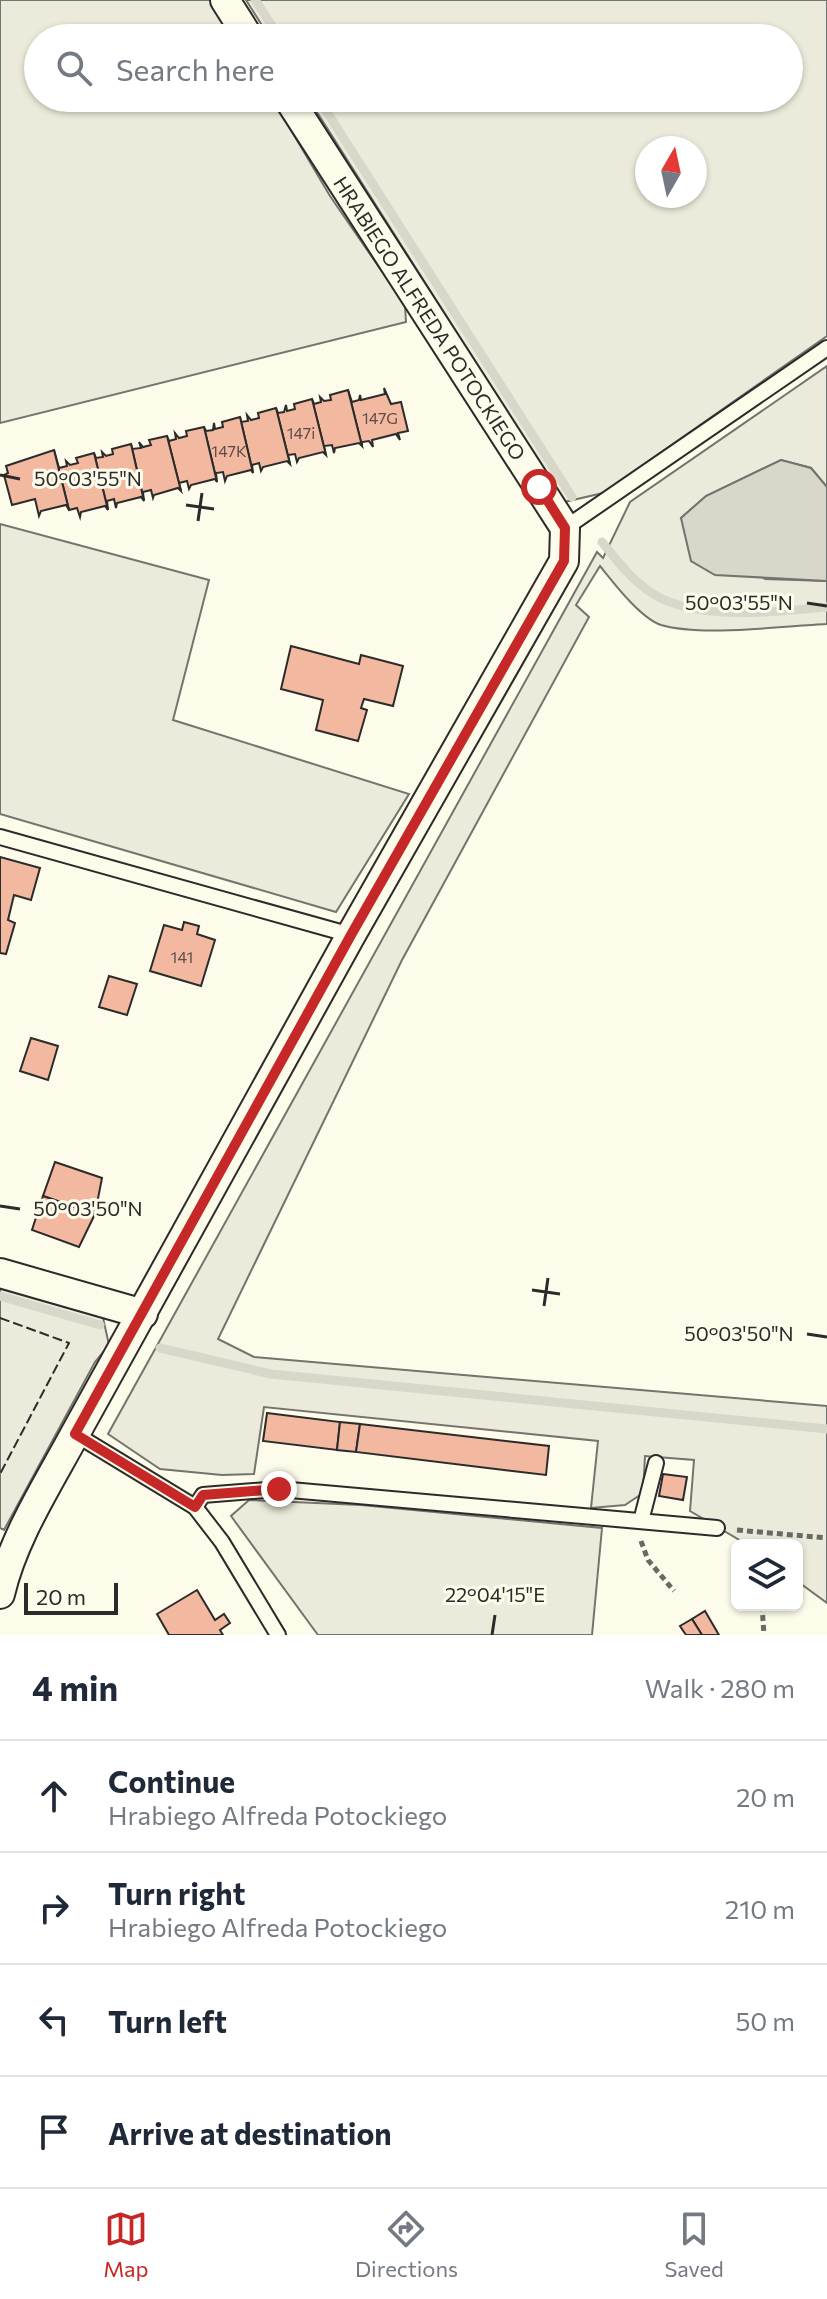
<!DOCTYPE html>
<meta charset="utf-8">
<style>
body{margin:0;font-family:Commissioner,sans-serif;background:#f2f2f3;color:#1f2937}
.controls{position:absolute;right:24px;bottom:24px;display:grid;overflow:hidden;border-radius:12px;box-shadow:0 2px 6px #0004}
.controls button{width:72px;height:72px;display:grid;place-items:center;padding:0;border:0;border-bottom:2px solid #e0e1e3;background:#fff;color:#1f2937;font:40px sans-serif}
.compass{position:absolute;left:635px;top:136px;width:72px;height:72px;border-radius:50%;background:#fff;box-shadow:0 2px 6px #0004;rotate:9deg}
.scale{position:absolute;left:24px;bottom:20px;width:94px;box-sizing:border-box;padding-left:8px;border:4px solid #2b2b2b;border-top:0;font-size:22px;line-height:28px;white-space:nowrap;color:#2b2b2b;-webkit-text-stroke:6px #fdfbea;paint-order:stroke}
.stop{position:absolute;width:24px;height:24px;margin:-18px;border:6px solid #c62828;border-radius:50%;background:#fff}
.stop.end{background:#c62828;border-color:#fff;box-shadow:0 2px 8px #0008}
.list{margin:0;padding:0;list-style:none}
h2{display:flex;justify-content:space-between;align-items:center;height:104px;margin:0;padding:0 32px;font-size:34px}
h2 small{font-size:26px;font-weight:400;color:#747a83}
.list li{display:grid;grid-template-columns:52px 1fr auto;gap:24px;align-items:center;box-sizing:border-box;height:112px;padding:0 32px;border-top:2px solid #e0e1e3}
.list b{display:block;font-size:30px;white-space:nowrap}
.list p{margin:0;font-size:26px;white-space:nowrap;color:#747a83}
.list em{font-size:26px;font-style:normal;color:#747a83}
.icon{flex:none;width:44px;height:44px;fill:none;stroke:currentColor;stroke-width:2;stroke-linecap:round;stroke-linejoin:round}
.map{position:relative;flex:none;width:827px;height:1635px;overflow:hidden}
.search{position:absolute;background:#fff;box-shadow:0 2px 6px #0004;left:24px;right:24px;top:24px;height:88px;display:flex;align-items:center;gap:20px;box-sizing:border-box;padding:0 28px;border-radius:44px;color:#747a83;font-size:30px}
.sheet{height:552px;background:#fff}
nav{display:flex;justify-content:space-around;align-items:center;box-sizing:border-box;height:112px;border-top:2px solid #e0e1e3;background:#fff;font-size:22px;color:#747a83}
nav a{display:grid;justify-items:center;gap:4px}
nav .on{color:#c62828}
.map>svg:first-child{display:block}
.green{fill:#ecebdb;stroke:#74746e;stroke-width:2;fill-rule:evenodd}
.water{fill:#d8d7c9;stroke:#74746e;stroke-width:2}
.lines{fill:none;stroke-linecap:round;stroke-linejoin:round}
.stream{stroke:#d8d7c9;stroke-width:9}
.building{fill:#f2b8a0;stroke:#2b2b2b;stroke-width:2}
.service-casing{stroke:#2b2b2b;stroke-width:18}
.minor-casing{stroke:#2b2b2b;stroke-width:32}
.path{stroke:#6a6964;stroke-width:5;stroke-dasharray:6 4;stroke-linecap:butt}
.service{stroke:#fdfbea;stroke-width:14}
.minor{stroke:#fdfbea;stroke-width:28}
.fence{stroke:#2b2b2b;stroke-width:2;stroke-dasharray:10 4;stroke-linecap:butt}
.route{stroke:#c62828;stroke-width:10}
.ticks{fill:none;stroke:#2b2b2b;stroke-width:3}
.labels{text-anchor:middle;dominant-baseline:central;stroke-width:6;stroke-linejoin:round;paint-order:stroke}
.number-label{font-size:16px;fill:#5d4e48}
.street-label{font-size:20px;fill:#2b2b2b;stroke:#fdfbea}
.ticks-label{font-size:20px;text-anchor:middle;fill:#2b2b2b;stroke:#fdfbea;stroke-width:6;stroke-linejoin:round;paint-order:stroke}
</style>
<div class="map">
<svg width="827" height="1635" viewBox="0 0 827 1635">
<rect width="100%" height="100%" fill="#fdfbea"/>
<g class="green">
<path d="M0,0H213L236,38H38V98H272L330,196L405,305L406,322L0,423Z"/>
<path d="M246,0H827V336L603,493L564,502L308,98H789V38H270ZM647,148H695V196H647Z"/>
<path d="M827,366V487L811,468L781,460L706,496L681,518L765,579L827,581V624C782,626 703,637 661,625C640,618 613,582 600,566L576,605L589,617L402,960L218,1339L254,1357L827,1406V1603L797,1581V1545H748L690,1511L694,1460L645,1456L643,1493L625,1505L591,1508L598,1441L264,1407L254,1474L222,1475L160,1469L108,1434L597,552L603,558L630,502Z"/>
<path d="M0,524L209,580L173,720L409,794L336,912L0,814Z"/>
<path d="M0,1285L102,1313L109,1345L95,1362L4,1530L0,1528Z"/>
<path d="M249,1500L361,1505L602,1528L592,1635H318L231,1516Z"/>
</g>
<path class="water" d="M781,460L811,468L827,487V581L715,575L691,561L681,518L706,496Z"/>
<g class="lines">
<g class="stream">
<path d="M255,0L280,38"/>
<path d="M318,98L572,497"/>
<path d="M602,542C618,562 633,582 655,595C698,621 778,612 827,607"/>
<path d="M0,1296L100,1325"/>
<path d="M160,1348L271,1374L827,1429"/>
</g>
</g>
<g class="building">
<path d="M384,388L391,404L401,402L408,431L398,433L400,440L396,434L372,440L373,447L369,441L362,442V446L348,390L352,402L359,400L360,395L361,400L385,394Z"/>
<path d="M348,390L362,446L359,443L335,448L334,453L332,445L324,446L326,455L312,399L314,404L321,402L320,397L324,401L331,400L330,395Z"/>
<path d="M312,399L326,455L323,452L299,458L297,462L295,454L288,455L290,464L276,408L278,413L284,412L286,405L287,411L295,409L294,404Z"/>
<path d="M276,408L290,464L287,461L263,467L261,471L259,463L252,465L253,473L240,417L241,422L248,421L247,415L251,420L259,418L258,413Z"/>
<path d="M240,417L253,473L251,470L227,476L225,481L223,472L216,473L217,482L204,427L206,431L213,430L214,423L215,429L223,427L222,422Z"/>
<path d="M204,427L217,482L215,479L191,485L189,489L187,481L179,483L181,491L167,436L169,441L176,439L175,433L179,438L187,436L186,431Z"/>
<path d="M167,436L181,491L178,488L154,495L153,498L151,490L143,492L144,501L131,444L132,449L141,448L139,442L143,447L151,445L149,440Z"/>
<path d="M131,444L144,501L141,497L117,503L116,508L114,499L107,501L108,510L94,453L96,458L103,457L102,452L106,456L113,454L112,449Z"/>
<path d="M54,450L59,468L67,466L66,461L70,465L78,463L76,458L94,453L108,510L105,506L81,512L80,517L77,508L69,510Z"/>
<path d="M54,450L69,510L66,505L41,511L39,516L35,499L12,505L4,475L8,473L6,466Z"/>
<path d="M291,646L359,664L361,655L403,666L393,706L364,699L361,708L367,710L358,741L316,730L323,700L281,689Z"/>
<path d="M0,857L40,868L31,900L14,895L8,920L15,923L6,954L0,953Z"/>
<path d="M184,922L199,926L197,934L215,940L201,986L150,971L164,925L182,930Z"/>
<path d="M109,976L137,984L127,1015L99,1007Z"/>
<path d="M31,1038L58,1046L48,1080L20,1071Z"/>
<path d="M55,1162L102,1178L95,1214L43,1196Z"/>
<path d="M43,1196L95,1214L79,1247L32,1230Z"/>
<path d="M267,1413L340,1422L337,1450L263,1441Z"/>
<path d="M340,1422L360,1424L356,1452L337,1450Z"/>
<path d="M360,1424L549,1446L546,1475L356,1452Z"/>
<path d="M663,1474L687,1477L683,1500L659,1496Z"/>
<path d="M197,1590L215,1620L224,1614L230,1623L220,1630L223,1635H169L157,1614Z"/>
<path d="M705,1611L719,1635H702L692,1619Z"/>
<path d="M692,1619L702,1635H686L680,1626Z"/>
</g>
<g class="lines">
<g class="service-casing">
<g id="service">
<path d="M565,528L827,348"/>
<path d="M0,837L351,935"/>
<path d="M75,1434L195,1507L222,1542L278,1635"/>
<path d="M195,1507L203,1495L279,1489L717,1528"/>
<path d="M641,1521L656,1463"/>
</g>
</g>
<g class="minor-casing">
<g id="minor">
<path d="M225,0L249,38"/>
<path d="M0,1273L143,1314"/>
<path d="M0,1594C13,1538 48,1484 75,1434L351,935L564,561L565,528L288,98"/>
</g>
</g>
<g class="path">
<path d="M737,1530L827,1538"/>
<path d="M641,1541L648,1560L674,1591"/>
<path d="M762,1605L764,1635"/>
</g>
<use href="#service" class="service"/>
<use href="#minor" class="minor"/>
<path class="fence" d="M0,1318L69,1343L0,1474"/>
</g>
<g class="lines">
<path class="route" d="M279,1489L203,1495L195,1507L75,1434L351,935L564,561L565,528L539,487"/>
</g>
<path class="ticks" d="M0,475L20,479M186,505L214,509M198,521L202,493M807,603L827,606M0,1206L20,1209M532,1290L560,1294M544,1306L548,1278M807,1334L827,1337M492,1635L495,1615"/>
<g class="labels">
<g class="number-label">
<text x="380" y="417">147G</text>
<text x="301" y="432">147i</text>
<text x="229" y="450">147K</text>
<text x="182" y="956">141</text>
</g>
<g class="street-label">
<text transform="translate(430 318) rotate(57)">HRABIEGO ALFREDA POTOCKIEGO</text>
</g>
</g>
<g class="ticks-label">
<text x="88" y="486">50°03'55"N</text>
<text x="739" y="610">50°03'55"N</text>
<text x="88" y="1216">50°03'50"N</text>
<text x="739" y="1341">50°03'50"N</text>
<text x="495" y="1602">22°04'15"E</text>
</g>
</svg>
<div class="controls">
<button><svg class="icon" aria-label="layers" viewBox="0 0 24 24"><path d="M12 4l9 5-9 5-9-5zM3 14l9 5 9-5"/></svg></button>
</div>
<svg class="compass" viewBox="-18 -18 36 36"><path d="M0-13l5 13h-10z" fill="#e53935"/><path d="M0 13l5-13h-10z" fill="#747a83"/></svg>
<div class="scale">20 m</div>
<div class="stop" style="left:539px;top:487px"></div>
<div class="stop end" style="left:279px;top:1489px"></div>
<div class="search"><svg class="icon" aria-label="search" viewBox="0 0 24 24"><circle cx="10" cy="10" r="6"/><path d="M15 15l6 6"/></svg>Search here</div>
</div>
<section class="sheet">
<h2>4 min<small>Walk · 280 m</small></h2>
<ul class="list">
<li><svg class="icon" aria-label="ahead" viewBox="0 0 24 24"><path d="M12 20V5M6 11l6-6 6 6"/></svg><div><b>Continue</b><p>Hrabiego Alfreda Potockiego</p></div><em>20 m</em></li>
<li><svg class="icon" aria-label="right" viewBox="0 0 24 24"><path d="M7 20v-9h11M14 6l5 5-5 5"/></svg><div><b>Turn right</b><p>Hrabiego Alfreda Potockiego</p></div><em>210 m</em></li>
<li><svg class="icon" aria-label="left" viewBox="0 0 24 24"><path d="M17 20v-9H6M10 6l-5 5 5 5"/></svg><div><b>Turn left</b></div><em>50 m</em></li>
<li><svg class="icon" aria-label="arrive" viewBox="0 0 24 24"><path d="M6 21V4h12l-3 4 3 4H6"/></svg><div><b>Arrive at destination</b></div></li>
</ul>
</section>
<nav>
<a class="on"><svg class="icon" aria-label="map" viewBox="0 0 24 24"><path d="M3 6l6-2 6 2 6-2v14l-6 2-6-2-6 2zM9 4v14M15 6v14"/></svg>Map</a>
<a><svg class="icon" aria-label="directions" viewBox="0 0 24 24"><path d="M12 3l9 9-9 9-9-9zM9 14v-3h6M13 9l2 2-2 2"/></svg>Directions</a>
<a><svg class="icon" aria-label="saved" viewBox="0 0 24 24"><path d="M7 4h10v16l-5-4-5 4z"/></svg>Saved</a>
</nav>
